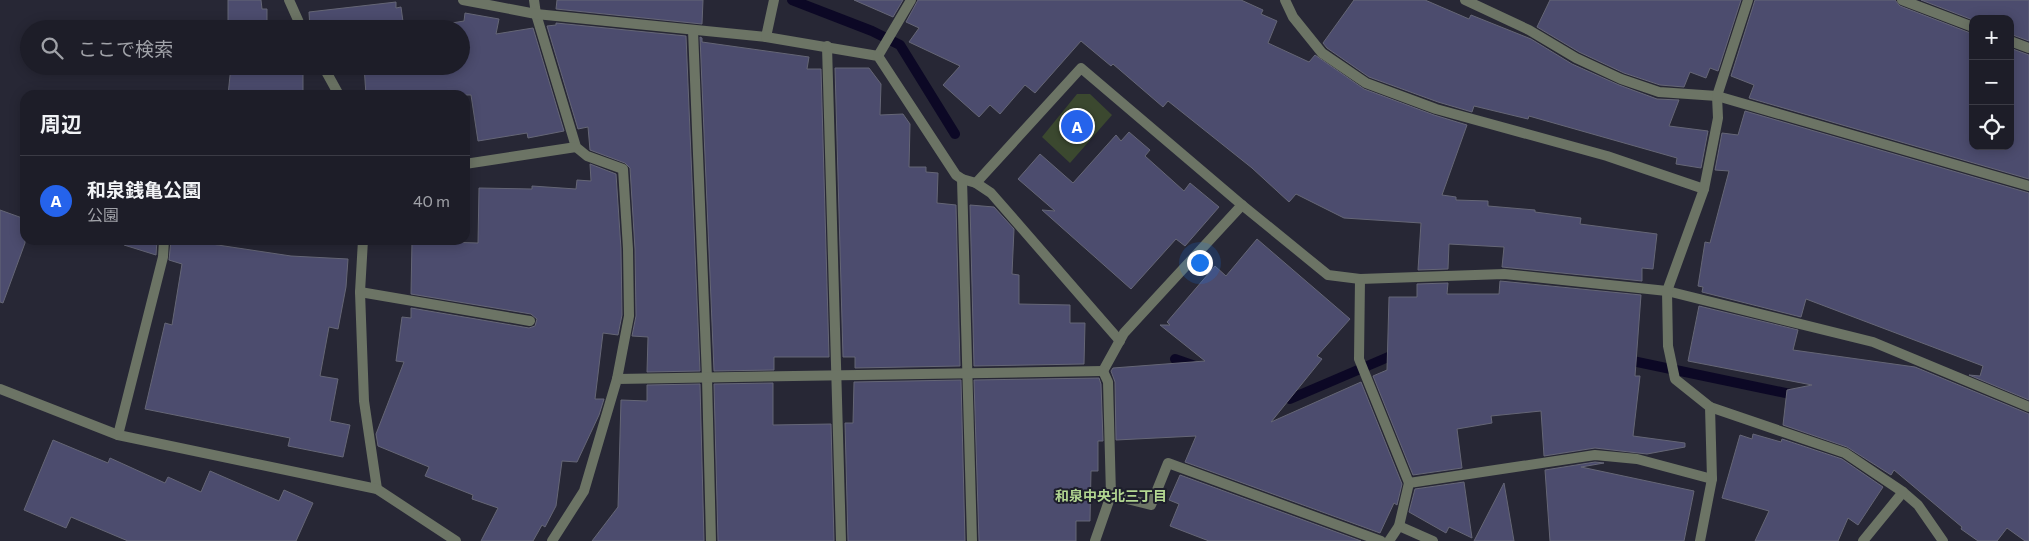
<!DOCTYPE html>
<html lang="ja">
<meta charset="utf-8">
<style>
body{margin:0;font-family:Commissioner,"Noto Sans JP",sans-serif;background:#2a2a34;color:#f1f3f6}
.controls{position:absolute;right:15px;top:15px;display:grid;overflow:hidden;border-radius:10px;box-shadow:0 2px 12px #0003}
.controls button{width:45px;height:45px;display:grid;place-items:center;padding:0;border:0;border-bottom:1px solid #3b3b45;background:#1d1d28;color:#f1f3f6;font:25px sans-serif}
.you{position:absolute;left:1199px;top:262px;width:18px;height:18px;margin:-12px;border:4px solid #fff;border-radius:50%;background:#1a73e8;box-shadow:0 0 0 8px #1a73e833}
.badge{display:grid;place-items:center;width:32px;height:32px;border-radius:50%;background:#2563eb;color:#fff;font-size:16px;font-weight:700}
.pin{position:absolute;translate:-50% -50%;border:2px solid #fff;box-shadow:0 1px 5px #0006}
.list{margin:0;padding:0;list-style:none}
h2{display:flex;justify-content:space-between;align-items:center;height:65px;margin:0;padding:0 20px;font-size:21px}
h2 small{font-size:16px;font-weight:400;color:#a0a2a8}
.list li{display:grid;grid-template-columns:32px 1fr auto;gap:15px;align-items:center;box-sizing:border-box;height:90px;padding:0 20px;border-top:1px solid #3b3b45}
.list b{display:block;font-size:19px;white-space:nowrap}
.list p{margin:0;font-size:16px;white-space:nowrap;color:#a0a2a8}
.list em{font-size:16px;font-style:normal;color:#a0a2a8}
.icon{flex:none;width:28px;height:28px;fill:none;stroke:currentColor;stroke-width:2;stroke-linecap:round;stroke-linejoin:round}
.map{position:relative;flex:none;width:2029px;height:541px;overflow:hidden}
.search{position:absolute;background:#1d1d28;box-shadow:0 2px 12px #0003;left:20px;top:20px;width:450px;height:55px;display:flex;align-items:center;gap:12px;box-sizing:border-box;padding:0 18px;border-radius:28px;color:#a0a2a8;font-size:19px}
.panel{position:absolute;background:#1d1d28;box-shadow:0 2px 12px #0003;left:20px;top:90px;width:450px;height:155px;border-radius:15px}
.map>svg:first-child{display:block}
.green{fill:#3b482f}
.lines{fill:none;stroke-linecap:round;stroke-linejoin:round}
.stream{stroke:#0c0825;stroke-width:10}
.building{fill:#4c4c6e;stroke:#656676}
.service{stroke:#6c7465;stroke-width:10}
.minor{stroke:#6c7465;stroke-width:10}
.labels{text-anchor:middle;dominant-baseline:central;stroke-width:4;stroke-linejoin:round;paint-order:stroke}
.neighbourhood-label{font-size:14px;font-weight:bold;fill:#b2d691;stroke:#1d1e2b}
</style>
<div class="map">
<svg width="2029" height="541" viewBox="0 0 2029 541">
<rect width="100%" height="100%" fill="#272735"/>
<path class="green" d="M1077,94H1090L1112,115L1070,163L1042,137Z"/>
<g class="lines">
<g class="stream">
<path d="M792,0L872,31L900,45L955,134"/>
<path d="M1175,359L1198,367"/>
<path d="M1623,359L1800,396"/>
<path d="M1278,393L1290,399L1400,352"/>
</g>
</g>
<g class="building">
<path d="M228,0H261L262,9H267V29H228Z"/>
<path d="M557,0H703L702,24L556,9Z"/>
<path d="M854,0H903L893,17Z"/>
<path d="M918,0H1241L1263,10L1261,14L1277,21L1268,43L1309,62L1315,55L1364,89L1434,115L1467,125L1442,195L1456,197V200L1488,201V206L1535,210V212L1581,218L1580,224L1657,234L1653,269L1642,268V281L1502,267L1504,247L1449,244L1448,269L1418,270L1421,223L1344,218L1296,194L1289,202L1252,168L1168,101L1163,107L1113,64L1111,66L1081,41L1035,93L1025,85L1000,114L990,105L979,117L943,85L960,66L909,42L919,28L906,22Z"/>
<path d="M1354,0H1425L1469,19L1471,15L1531,39L1572,64L1619,85L1657,99L1679,100L1669,126L1708,131L1701,168L1676,164L1677,158L1529,116L1528,119L1474,106L1472,112L1438,102L1369,77L1327,48L1323,43Z"/>
<path d="M1550,0H1741L1718,71L1710,68L1706,78L1690,72L1684,87L1660,85L1624,73L1579,52L1537,27Z"/>
<path d="M1755,0H1895L1900,6L1973,34V146H2010V48L2029,55V179L1749,98L1754,85L1731,76Z"/>
<path d="M1921,0H2029V41L2010,34V19L1973,20Z"/>
<path d="M396,2V8L401,7L404,29H310L309,12Z"/>
<path d="M465,13L499,19L496,34L533,28L564,131L528,138L527,133L478,141L471,95H366L364,66H461V29H415L464,21Z"/>
<path d="M556,23L686,36L700,371L647,372L648,337L632,336L636,316L635,249L630,168L625,163L590,150L588,127L578,129L547,26L556,25Z"/>
<path d="M700,37L702,38V42L809,57L807,69H821L829,357H774V370L714,371Z"/>
<path d="M231,66H303V95H228Z"/>
<path d="M835,68H869L881,84L880,115L903,114L910,124L909,167H926V172L938,173L937,203L956,205L960,366L855,368V357H843Z"/>
<path d="M1745,111L2029,193V400L1969,375L1980,376L1983,366L1806,299L1801,317L1702,292L1703,287L1698,286L1705,242L1710,243L1729,171L1715,170L1722,133L1738,135Z"/>
<path d="M1129,132L1150,150L1145,156L1184,191L1190,183L1219,207L1185,246L1176,239L1131,289L1042,210L1055,211L1018,179L1040,154L1073,183L1116,135L1121,141Z"/>
<path d="M590,164L616,174L621,249L622,315L618,335L603,333L595,399H604L599,415L577,462L562,461L556,506L545,527L542,525L533,541H481L498,508L472,499L473,495L425,476L429,467L378,446L376,434L404,362L396,361L402,317L411,318V308L529,328L535,326L537,319L531,314L411,294L412,241L478,243L479,188L532,189V186L576,189L577,180L591,181Z"/>
<path d="M970,205L994,207L1014,229L1012,274L1019,275V304L1070,305V323H1085L1084,364L974,366Z"/>
<path d="M0,210L25,219V243L3,303L0,302Z"/>
<path d="M1257,239L1350,319L1317,356L1322,359L1271,422L1361,382L1402,484L1397,505L1394,503L1380,533L1185,462L1196,436L1116,440L1115,382L1111,371L1113,368L1205,361L1160,325H1170L1167,322L1215,266L1226,276Z"/>
<path d="M125,240H157L156,255L124,245Z"/>
<path d="M171,240H212L211,244L291,256L348,259L346,287L338,329L329,327L320,376L338,379L330,421L350,425L343,457L288,446L290,438L145,409L165,323L172,325L182,264L169,260Z"/>
<path d="M1500,281L1641,295L1635,376H1640L1633,436L1685,443V447L1647,454L1595,448L1544,456L1541,411L1491,416L1492,423L1457,429L1462,468L1413,475L1373,376L1387,370L1389,297H1417V284L1448,283L1447,294H1499Z"/>
<path d="M1699,306L1798,330L1793,350L1915,367L2029,414V541H2025L2007,528L1997,541H1978L1961,529L1962,527L1894,470L1891,475L1847,447L1783,425L1787,390L1812,385L1688,361Z"/>
<path d="M1099,378L1101,384L1103,441H1098V471H1091L1090,521H1076V541H979L974,380Z"/>
<path d="M961,380L965,541H848L845,423H853L854,382Z"/>
<path d="M773,383V425L831,424L834,541H718L714,384Z"/>
<path d="M700,384L704,541H592L618,507L621,400L647,401V385Z"/>
<path d="M1753,434L1781,442L1782,439L1842,459L1883,487L1858,525L1848,518L1838,541H1755L1769,511L1722,498L1740,435L1752,439Z"/>
<path d="M53,440L108,463L110,458L165,483L168,477L201,492L210,471L279,501L284,490L313,503L296,541H128L71,517L66,528L24,510Z"/>
<path d="M1595,462L1604,463L1581,467L1694,491L1684,541H1550L1545,470Z"/>
<path d="M1180,475L1361,541H1209L1170,526L1179,504L1169,500Z"/>
<path d="M1464,482L1472,538L1449,527L1446,533L1409,512L1415,489Z"/>
<path d="M1504,483L1514,541H1474Z"/>
</g>
<g class="lines">
<g class="service">
<path d="M534,0L536,14L576,147L587,156L623,169L628,249L629,316L617,379"/>
<path d="M1285,0L1293,17L1322,53L1366,83L1436,109L1607,156L1704,189"/>
<path d="M360,292L530,321"/>
<path d="M118,435L163,257L164,240"/>
<path d="M1111,495L1151,505L1168,463L1381,541"/>
</g>
<g class="minor">
<path d="M289,0L302,29"/>
<path d="M463,0L536,14L766,37L878,56L956,175L962,179L976,183L991,193L1120,341"/>
<path d="M1465,0L1529,30L1576,58L1621,79L1659,92L1717,96L2029,186"/>
<path d="M1902,0L1973,27"/>
<path d="M693,30L707,378L711,541"/>
<path d="M766,37L774,0"/>
<path d="M2010,41L2029,48"/>
<path d="M827,46L841,541"/>
<path d="M878,56L911,0"/>
<path d="M323,66L339,95"/>
<path d="M465,164L576,147"/>
<path d="M962,179L972,541"/>
<path d="M976,183L1081,68L1242,205L1328,275L1360,279L1504,274L1667,291L1873,342L2029,407"/>
<path d="M363,240L360,292L364,401L377,489"/>
<path d="M1360,279L1359,359L1409,483"/>
<path d="M1103,371L1124,333L1242,205"/>
<path d="M0,389L118,435L377,489L456,541"/>
<path d="M1710,407L1845,453L1903,492L1918,505L1943,541"/>
<path d="M1399,526L1433,541"/>
<path d="M552,541L584,491L617,379L1103,371"/>
<path d="M1095,541L1111,495L1108,382L1103,371"/>
<path d="M1389,541L1399,526L1409,483L1595,455L1637,459L1712,479"/>
<path d="M1700,541L1712,479L1710,407L1675,379L1668,346L1667,291L1704,189L1718,118L1717,96L1748,0"/>
<path d="M1863,541L1903,492"/>
</g>
</g>
<g class="labels">
<g class="neighbourhood-label">
<text x="1111" y="495">和泉中央北三丁目</text>
</g>
</g>
</svg>
<div class="controls">
<button>+</button>
<button>−</button>
<button><svg class="icon" aria-label="locate" viewBox="0 0 24 24"><circle cx="12" cy="12" r="6"/><path d="M12 2v4M12 18v4M2 12h4M18 12h4"/></svg></button>
</div>
<div class="you"></div>
<div class="pin badge" style="left:1077px;top:126px">A</div>
<div class="search"><svg class="icon" aria-label="search" viewBox="0 0 24 24"><circle cx="10" cy="10" r="6"/><path d="M15 15l6 6"/></svg>ここで検索</div>
<section class="panel">
<h2>周辺<small></small></h2>
<ul class="list">
<li><span class="badge">A</span><div><b>和泉銭亀公園</b><p>公園</p></div><em>40 m</em></li>
</ul>
</section>
</div>
